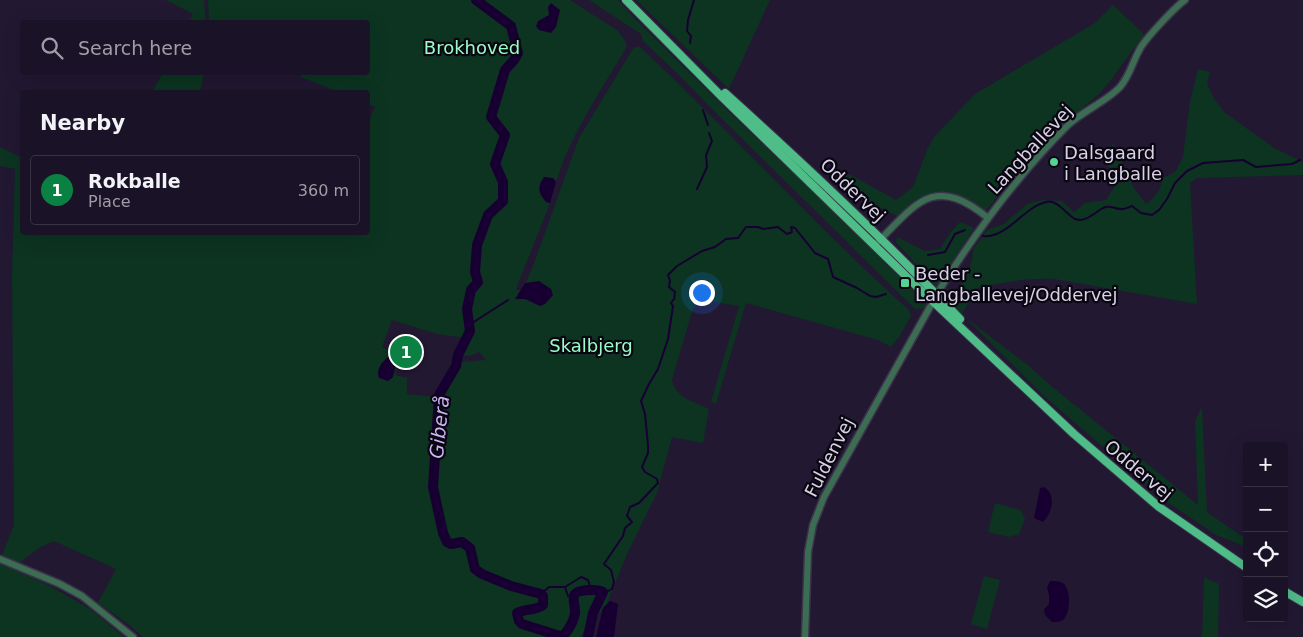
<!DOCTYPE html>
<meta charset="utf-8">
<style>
body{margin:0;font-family:"DejaVu Sans",sans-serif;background:#231b2e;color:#f1f3f6}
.controls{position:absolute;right:15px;bottom:15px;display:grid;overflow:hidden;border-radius:5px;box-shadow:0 5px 20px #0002}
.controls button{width:45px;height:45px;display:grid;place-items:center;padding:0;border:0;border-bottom:1px solid #383243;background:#1a1226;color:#f1f3f6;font:25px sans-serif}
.you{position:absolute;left:701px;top:292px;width:18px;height:18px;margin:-12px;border:4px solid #fff;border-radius:50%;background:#1a73e8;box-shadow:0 0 0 8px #1a73e833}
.badge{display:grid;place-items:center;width:32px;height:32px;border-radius:50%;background:#0b8043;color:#fff;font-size:16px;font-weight:700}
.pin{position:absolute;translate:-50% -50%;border:2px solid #fff;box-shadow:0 1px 5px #0006}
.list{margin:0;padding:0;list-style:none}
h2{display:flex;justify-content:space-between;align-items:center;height:65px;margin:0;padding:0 20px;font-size:21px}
h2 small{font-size:16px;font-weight:400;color:#9f9ea7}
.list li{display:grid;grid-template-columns:32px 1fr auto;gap:15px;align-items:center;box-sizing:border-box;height:70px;margin:0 10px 10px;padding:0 10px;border:1px solid #383243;border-radius:5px}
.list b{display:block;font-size:19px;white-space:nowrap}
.list p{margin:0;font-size:16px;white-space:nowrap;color:#9f9ea7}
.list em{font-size:16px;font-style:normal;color:#9f9ea7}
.icon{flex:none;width:28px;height:28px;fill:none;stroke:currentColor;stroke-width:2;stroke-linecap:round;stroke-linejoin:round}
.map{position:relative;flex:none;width:1303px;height:637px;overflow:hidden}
.search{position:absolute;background:#1a1226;box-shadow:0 5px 20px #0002;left:20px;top:20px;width:350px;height:55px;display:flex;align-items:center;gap:12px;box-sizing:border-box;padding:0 18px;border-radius:5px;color:#9f9ea7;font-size:19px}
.panel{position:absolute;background:#1a1226;box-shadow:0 5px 20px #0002;left:20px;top:90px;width:350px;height:145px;border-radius:5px}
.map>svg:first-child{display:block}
.green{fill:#0c3421;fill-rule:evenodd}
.water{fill:#170031}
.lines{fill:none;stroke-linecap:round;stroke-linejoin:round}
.stream{stroke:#170031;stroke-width:2}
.river{stroke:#170031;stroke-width:10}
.minor-casing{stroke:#3b324b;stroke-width:9}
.major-casing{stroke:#3b324b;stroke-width:10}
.minor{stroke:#3c6d53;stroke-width:6}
.major{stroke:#4fbd88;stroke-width:8}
.poi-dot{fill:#54d396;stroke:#0a0611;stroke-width:2}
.labels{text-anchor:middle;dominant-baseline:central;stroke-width:4.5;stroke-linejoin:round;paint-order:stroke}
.park-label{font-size:18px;fill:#97fcc6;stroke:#0a0611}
.street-label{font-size:18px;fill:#d8d2e4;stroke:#0a0611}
.poi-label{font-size:18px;fill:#d8d2e4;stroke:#0a0611;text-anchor:start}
.water-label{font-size:19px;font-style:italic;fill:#ccb5f9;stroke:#0a0611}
</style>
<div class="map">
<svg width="1303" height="637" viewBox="0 0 1303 637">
<rect width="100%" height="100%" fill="#221832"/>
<g class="green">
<path d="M166,0H204L206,22H189L193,14Z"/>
<path d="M208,0H570L617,30L626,42V48C600,92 571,134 556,182L553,178L546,202L550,203L516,289L522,291L533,266L579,138L634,47H640C732,133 815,226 909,310L911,316L899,337L891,347L878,340L746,303L716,404L711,402L739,306L701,300L693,308L672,380C676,398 694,402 709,409L703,443L672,437L657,493L627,554L607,603L589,628L583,632L581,637H143L128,624L98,603L116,569L54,541L39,548L19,563L1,557L14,525L12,275L15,169L0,166V147L22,158V232H368V123L375,107L368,104V92H339L301,77L302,73L368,72V22H209ZM392,320L437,334L466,338L458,355L470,356L479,352L486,360L451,363L445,383L437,397L407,394V378L395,375L400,355L382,347Z"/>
<path d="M589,0H618L635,19L723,106L868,244L887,265L928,302L926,308L915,309L720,117L676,72L643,41L641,34Z"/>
<path d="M636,0H770L729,89Z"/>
<path d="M1113,5L1142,32L1146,38L1134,48L1111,80L1099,94L1039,145L985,212C978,207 969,199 961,196C935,186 916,200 897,216L841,187V179L849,174L896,200L913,187L927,150L934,137L975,94L1095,23Z"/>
<path d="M1198,69L1210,72L1207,83L1213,97L1224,112L1274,148L1303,162V175L1197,178L1190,183L1197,304L1054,279C1027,278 1003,282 977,288L962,314L953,303L972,261L973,249L987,230L1004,224L1027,204L1042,200L1062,201L1074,212L1085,203L1106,200L1120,178L1106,164L1113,143L1134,188L1146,204C1156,197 1160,190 1163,178L1175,172L1183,157L1190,102Z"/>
<path d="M163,73H204L200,92H152Z"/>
<path d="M960,222L974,228L936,287L896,242L897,237L925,251L940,249L951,232Z"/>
<path d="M966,318L1029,366L1049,384L1198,505L1195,421L1202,407L1207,512L1247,540V547L1216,535L1166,501L1045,397Z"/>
<path d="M995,503L1021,510L1025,519L1019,534L1009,537L988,532Z"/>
<path d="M0,563L50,586L90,609L124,637H0Z"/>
<path d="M984,576L1000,580L987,629L971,624Z"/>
<path d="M1204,577L1219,584L1218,637H1202Z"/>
</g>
<g class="water">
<path d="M551,3L560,10L556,27L551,33L539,30L536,26L538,21L549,15L548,7Z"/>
<path d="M544,177L553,178L556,182L550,203L546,202C538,193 537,187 544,177Z"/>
<path d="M539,281L551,289L553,295L545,304L540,306L525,299H515L525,283Z"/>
<path d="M393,353L398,356L393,377L388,381L379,378C375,367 385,359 393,353Z"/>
<path d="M1044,487C1057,495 1052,513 1043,522L1034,518L1040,488Z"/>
<path d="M1050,581C1054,581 1059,581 1063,583C1071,590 1071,611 1064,619C1061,622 1056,622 1052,622L1045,615L1044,609L1049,604V595L1047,588Z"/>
<path d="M610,601L618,604L614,637H596L603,608Z"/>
</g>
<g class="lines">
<g class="stream">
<path d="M690,43L691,36L687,31L688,20L694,0"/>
<path d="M703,110L708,125"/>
<path d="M697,189L707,167L706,155L712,141L709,133"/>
<path d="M983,236C1006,239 1024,207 1046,202C1057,199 1066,214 1075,219C1085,223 1094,213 1103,208C1111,204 1113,209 1121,209C1124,210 1129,207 1132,206L1141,213L1152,215L1159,210L1167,199L1175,183L1187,171L1203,163L1243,160L1256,167L1292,164L1300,160"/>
<path d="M928,255L945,252L955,234L965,230"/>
<path d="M469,325L508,300"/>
<path d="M565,587L568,596"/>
<path d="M541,594L549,587H565L581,577L588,580L591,590"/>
<path d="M603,594L612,589L614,582L611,570L604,564L623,536L625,528L632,522L627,516L630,507L639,503L658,483L657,479L645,472L642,467L648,453V445L645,414L641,401L649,384L658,369L668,339L673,306L671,303L674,299L675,292L669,287L670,281L668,275L677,266L702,251L715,247L726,239L738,238L746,227H758L763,229L778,227L787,234L792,232L791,227L795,228L815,253L828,259L833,277L857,288L870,296L876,297L886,294"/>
</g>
<path class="river" d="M476,0L511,26L518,53L514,60L505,70L491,117L505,135L495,164L503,182V201L488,215L477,245L475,272L478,282L471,290L467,309L470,331L458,355L456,366L439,395L433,487L443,533L447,542L451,544L462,542L470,548L475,569L482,574L511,586L541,594L543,596V605C535,611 527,608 517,613L519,621L522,624L560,636L564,635C569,629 574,620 575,613C576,601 566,592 587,590C593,590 598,589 603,592L593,613L588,637"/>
<g class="minor-casing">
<g id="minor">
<path d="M878,242C918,201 935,175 988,218"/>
<path d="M940,289C977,230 1019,174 1068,125C1083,111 1107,101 1120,87C1130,76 1133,60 1141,47C1148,36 1175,7 1185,0"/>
<path d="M0,559L60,584L82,596L133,637"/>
<path d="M805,637L808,552L813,525L824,497L930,307"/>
</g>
</g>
<g class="major-casing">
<g id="major">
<path d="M626,0L721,96L909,279L1074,434L1159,507L1247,568"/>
<path d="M725,93C806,166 884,239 960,319"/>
<path d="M1284,591L1303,602"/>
</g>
</g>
<use href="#minor" class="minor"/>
<use href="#major" class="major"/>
</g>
<g class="poi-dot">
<circle cx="1054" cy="162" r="5"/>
<rect x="900" y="278" width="10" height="10" rx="2.5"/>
</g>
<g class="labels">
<g class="park-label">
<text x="472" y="47">Brokhoved</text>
<text x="591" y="345">Skalbjerg</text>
</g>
<g class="street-label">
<text transform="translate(1030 149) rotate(-47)">Langballevej</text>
<text transform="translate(853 190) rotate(44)">Oddervej</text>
<text transform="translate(829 457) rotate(-63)">Fuldenvej</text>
<text transform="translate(1139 470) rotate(40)">Oddervej</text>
</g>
<g class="poi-label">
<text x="1064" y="152">Dalsgaard<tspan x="1064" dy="21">i Langballe</tspan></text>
<text x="915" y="273">Beder -<tspan x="915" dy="21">Langballevej/Oddervej</tspan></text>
</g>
<g class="water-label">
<text transform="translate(439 427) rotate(-84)">Giberå</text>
</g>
</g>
</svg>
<div class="controls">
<button>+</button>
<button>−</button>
<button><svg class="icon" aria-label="locate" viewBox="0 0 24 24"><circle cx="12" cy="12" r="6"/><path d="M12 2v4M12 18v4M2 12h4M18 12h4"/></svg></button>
<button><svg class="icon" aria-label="layers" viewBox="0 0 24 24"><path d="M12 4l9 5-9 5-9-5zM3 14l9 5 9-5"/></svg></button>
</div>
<div class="you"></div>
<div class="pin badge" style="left:406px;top:352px">1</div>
<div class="search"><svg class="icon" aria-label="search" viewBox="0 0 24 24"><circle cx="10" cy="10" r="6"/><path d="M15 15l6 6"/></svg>Search here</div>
<section class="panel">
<h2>Nearby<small></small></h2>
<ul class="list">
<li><span class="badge">1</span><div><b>Rokballe</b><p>Place</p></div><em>360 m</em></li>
</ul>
</section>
</div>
